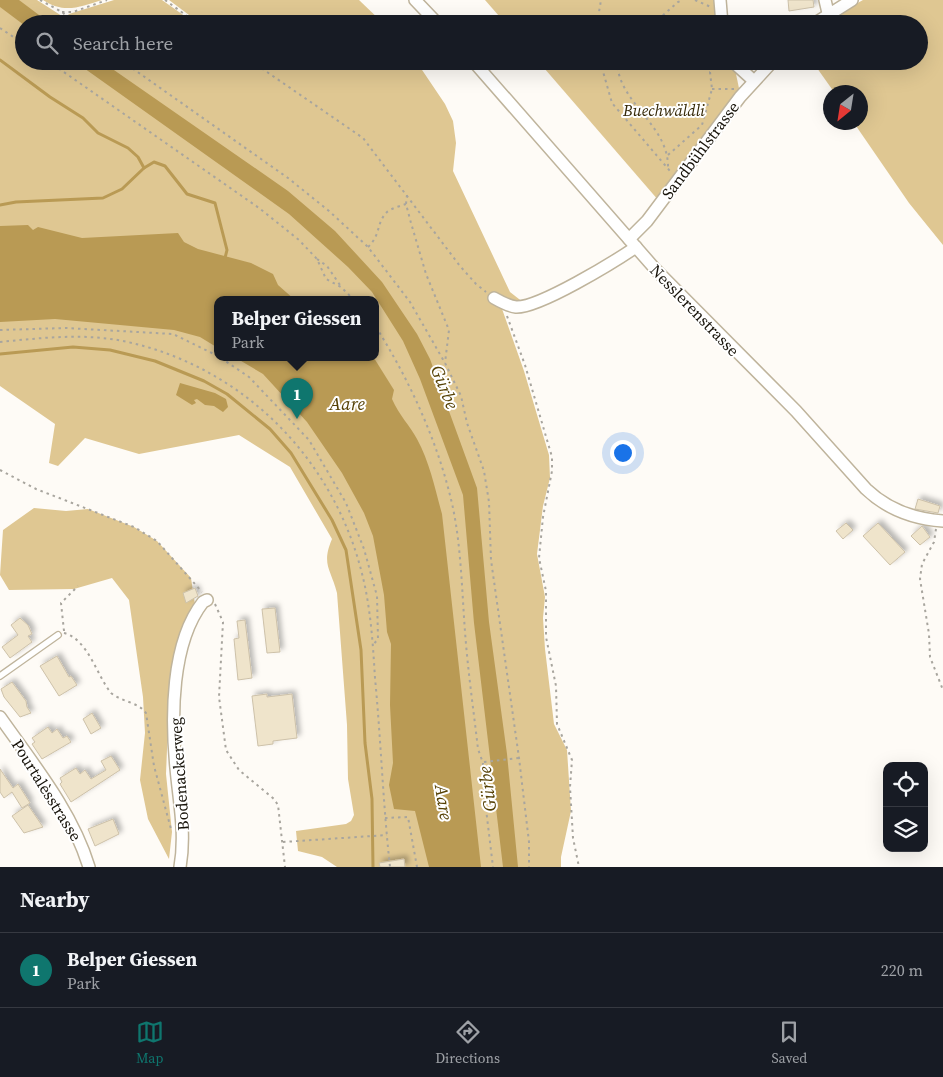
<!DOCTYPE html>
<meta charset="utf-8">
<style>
body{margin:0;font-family:"Source Serif 4",serif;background:#20242c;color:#f1f3f6}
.controls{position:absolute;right:15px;bottom:15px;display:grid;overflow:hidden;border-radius:10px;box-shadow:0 5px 20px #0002}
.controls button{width:45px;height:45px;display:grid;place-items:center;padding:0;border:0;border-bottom:1px solid #363941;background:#171b24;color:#f1f3f6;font:25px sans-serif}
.compass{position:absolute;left:823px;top:85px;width:45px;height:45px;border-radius:50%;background:#171b24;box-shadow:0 5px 20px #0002;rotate:210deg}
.you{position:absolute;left:622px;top:452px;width:18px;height:18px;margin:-12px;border:4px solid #fff;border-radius:50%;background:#1a73e8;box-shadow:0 0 0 8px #1a73e833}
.badge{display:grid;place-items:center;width:32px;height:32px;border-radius:50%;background:#0f766e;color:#fff;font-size:16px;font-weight:700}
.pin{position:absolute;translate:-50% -41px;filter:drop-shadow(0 1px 2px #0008)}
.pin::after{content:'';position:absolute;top:26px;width:18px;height:15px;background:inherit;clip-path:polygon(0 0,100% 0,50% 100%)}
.popup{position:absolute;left:214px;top:296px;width:165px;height:65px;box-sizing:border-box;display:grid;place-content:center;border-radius:10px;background:#171b24;filter:drop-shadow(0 1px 4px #0005);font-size:16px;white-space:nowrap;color:#9ea1a6}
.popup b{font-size:19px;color:#f1f3f6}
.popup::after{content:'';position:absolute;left:50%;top:100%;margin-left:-10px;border:10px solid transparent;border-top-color:#171b24}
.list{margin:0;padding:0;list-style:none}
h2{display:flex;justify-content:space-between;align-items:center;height:65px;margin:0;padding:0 20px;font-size:21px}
h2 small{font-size:16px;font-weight:400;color:#9ea1a6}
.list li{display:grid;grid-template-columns:32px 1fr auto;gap:15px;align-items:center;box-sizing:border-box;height:75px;padding:0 20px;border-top:1px solid #363941}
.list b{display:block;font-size:19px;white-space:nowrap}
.list p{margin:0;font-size:16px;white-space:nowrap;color:#9ea1a6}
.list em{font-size:16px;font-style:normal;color:#9ea1a6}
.icon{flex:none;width:28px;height:28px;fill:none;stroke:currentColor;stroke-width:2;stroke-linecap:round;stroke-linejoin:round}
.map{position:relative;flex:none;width:943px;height:867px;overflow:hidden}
.search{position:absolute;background:#171b24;box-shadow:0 5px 20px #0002;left:15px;right:15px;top:15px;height:55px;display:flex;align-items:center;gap:12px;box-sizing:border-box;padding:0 18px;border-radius:28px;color:#9ea1a6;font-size:19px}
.sheet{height:140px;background:#171b24}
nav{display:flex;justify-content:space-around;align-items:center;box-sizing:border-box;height:70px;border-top:1px solid #363941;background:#171b24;font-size:14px;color:#9ea1a6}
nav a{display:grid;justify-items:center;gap:2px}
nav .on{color:#0f766e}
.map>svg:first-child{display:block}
.green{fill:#dfc792;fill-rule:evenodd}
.water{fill:#b99a54}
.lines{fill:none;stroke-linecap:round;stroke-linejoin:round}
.stream{stroke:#b99a54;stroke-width:3}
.building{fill:#efe4cb;stroke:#cdc1a9;filter:url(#shadow)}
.service-casing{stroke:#bfb49c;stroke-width:8}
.minor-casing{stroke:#bfb49c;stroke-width:14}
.path{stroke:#a8a59e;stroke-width:2;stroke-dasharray:2.5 4;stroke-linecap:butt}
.service{stroke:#fff;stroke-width:5.5}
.minor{stroke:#fff;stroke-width:11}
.labels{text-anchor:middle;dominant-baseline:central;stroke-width:4;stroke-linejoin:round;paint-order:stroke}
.park-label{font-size:16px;font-style:italic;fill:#352807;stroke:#fff}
.street-label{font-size:16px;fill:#161209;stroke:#fff}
.water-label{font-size:18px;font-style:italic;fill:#554004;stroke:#fff}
</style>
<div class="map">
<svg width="943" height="867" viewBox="0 0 943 867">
<defs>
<filter id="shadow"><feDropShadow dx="3.5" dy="-3.5" stdDeviation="2.5" flood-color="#0004"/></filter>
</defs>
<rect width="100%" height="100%" fill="#fefbf6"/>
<g class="green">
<path d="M0,0H37L65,18L69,14L114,0H162L196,24H24V61H416L445,104L453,121L456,143L453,171L510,292L524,303L501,306L524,371L549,455L550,478L543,506L537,554L545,597L543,618L545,649L554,724L567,750L571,811L561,857V867H337L322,857L298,851L296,831L346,824L351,821L354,815L348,779L347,725L337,593C331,569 321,565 332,539L290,467L239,435L139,454L85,438L58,466L49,463L55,424L0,386ZM218,300H376V358H218Z"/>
<path d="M43,0H102C80,7 64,14 43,0Z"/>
<path d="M169,0H359L384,24H201Z"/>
<path d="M485,0H717L720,24H506Z"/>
<path d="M863,0H943V245L909,203L854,123L860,122V92H834L812,61H919V24H820Z"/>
<path d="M538,61H727L736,74L740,93L659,201Z"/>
<path d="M34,508L66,511L88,509L134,527L157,541L191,578L196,611L168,725L166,774L172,832L169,859L148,819L140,780L145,733L143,697L129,600L112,578L74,589L9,590L0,575L3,530Z"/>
</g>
<g class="water">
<path d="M0,0H19L51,24L24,25L0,7Z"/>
<path d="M74,61H101L288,191L335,231L382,282L417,334L430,359L477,488L489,622L507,754L518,867H503L474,623L463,495L420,379L403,341L372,292L348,267L289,214Z"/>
<path d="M28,225L33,230L38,227L82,238L178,233L184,242L198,249L251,263L273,274L278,285L295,300H218V348L200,337L174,330L55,319L0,322V226Z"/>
<path d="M236,358H374L394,390L392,399C399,415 410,426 417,439C430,463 435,489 442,514L481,867H429L415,811L394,809L389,785L393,763L390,705L391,644L387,632L384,595L373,536L364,513L342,473L307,422L263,374Z"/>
<path d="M180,383L215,393L226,399L228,407L223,412L214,406L205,405L197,399L194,400L196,403L192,405L176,395Z"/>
</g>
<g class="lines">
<g class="stream">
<path d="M0,60L50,97L83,118L98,133L128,148L138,157L144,168"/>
<path d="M0,205L16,202L103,198L122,189L144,168L154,162L165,166L187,194L215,203L227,250L225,258"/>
<path d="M0,354L73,347L110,350L155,361L204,381L227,394L270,429L291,453L332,520L346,550L361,650L365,743L372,799L373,867"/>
</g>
</g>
<g class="building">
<path d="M788,0H813L814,7L789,11Z"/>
<path d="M918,499L940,506L938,513L915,509Z"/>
<path d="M846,523L853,530L843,539L836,531Z"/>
<path d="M878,523L905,552L890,565L863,536Z"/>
<path d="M922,526L930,537L920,545L911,536Z"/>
<path d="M195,588L198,596L186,603L183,593Z"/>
<path d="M275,608L280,652L267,653L262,609Z"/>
<path d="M20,618L28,625L32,634L28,636L32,642L10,658L2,647L18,635L11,625Z"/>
<path d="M245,620L252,678L238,680L234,639L239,638L237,621Z"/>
<path d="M57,656L69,677L71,676L77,685L59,696L40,666Z"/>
<path d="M12,682L26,701L27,707L31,713L20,717L4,697L1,689Z"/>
<path d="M267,694V697L292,694L297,738L273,741V744L258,746L252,696Z"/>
<path d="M92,713L101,728L91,734L83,719Z"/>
<path d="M48,727L52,733L57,729L63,738L67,736L71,742L42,759L32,744L35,742L32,738Z"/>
<path d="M111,756L120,770L71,802L60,784L62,782L60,778L76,768L80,774L85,770L91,779L106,770L101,761Z"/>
<path d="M0,769L13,788L18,784L30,803L22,808L12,792L4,798L0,792Z"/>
<path d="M28,805L43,827L24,833L12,816Z"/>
<path d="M113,819L119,834L95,846L88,829Z"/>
<path d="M404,859L405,867H380L379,863Z"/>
</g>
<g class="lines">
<g class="service-casing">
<path id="service" d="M0,676L58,635"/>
</g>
<g class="minor-casing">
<g id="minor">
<path d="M415,0L438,24"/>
<path d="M720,0L722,24"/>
<path d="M825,0L828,13"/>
<path d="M814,24L852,0"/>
<path d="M473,61L656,270L796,411L866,489C887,509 914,519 943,521"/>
<path d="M732,61L754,81"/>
<path d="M629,239L647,221L740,97L773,61"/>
<path d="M494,298C501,302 508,306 516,307C539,308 614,262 636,247"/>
<path d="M0,717C33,764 72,811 89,867"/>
<path d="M180,867C186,833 179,802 176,768C171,717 171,643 203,602L207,600"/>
</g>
</g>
<g class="path">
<path d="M40,0L62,12L75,24"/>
<path d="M165,0L198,24"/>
<path d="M695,0L711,7"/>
<path d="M62,12H73L107,0"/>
<path d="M597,24L601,0"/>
<path d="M653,24L678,2L683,0"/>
<path d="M0,28L24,44"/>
<path d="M48,61L259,208L299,240L317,259L326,279L341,287L354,300"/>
<path d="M122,61L288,178L329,211L368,247L410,302L445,363L461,396L467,423L484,471L489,502L491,560L519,758L529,842V867"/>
<path d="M251,61L363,138L460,266L476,284L486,292"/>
<path d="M600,61L612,103L670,171"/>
<path d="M617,61C618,104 669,124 668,168"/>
<path d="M712,89H734"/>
<path d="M668,155L702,125L712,89L710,72L716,67L724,66"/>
<path d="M407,195L406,204L411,223L426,274L449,330L445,363"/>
<path d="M368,247C381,235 376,223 387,212C392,208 400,206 406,204"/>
<path d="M317,259L327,266L340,285"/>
<path d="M507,316L525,365L552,457V471L543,517L539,558L546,591V637L556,686L557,724L572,760L570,787L573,838L579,867"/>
<path d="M376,327C410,381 439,444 453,508C462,552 462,599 466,644C469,679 474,714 478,749L483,763V784L493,867"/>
<path d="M0,330L66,328L173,334L218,356"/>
<path d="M0,342C41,338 82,333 123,341C244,366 337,461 364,582C371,613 373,646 375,678C381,741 383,804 390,867"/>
<path d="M221,358L249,377L309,440L346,503L364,549L377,596L378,639L373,645"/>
<path d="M0,470L36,489L134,527L157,541L202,592"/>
<path d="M936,529L934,542L922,564L920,579L929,634L930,657L943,690"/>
<path d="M215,604L223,622L219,697L226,750L239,770L274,799L278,805L285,867"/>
<path d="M64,631L61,603L78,586"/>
<path d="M64,633C88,639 97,676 111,693C122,702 138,702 146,713L154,766L171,829"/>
<path d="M484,762L519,758"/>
<path d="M385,818L408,817L417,867"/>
<path d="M283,842L387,835"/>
</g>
<use href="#service" class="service"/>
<use href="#minor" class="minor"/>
</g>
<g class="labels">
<g class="park-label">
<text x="664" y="110">Buechwäldli</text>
</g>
<g class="street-label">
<text transform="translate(700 150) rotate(-53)">Sandbühlstrasse</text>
<text transform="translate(695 310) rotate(46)">Nesslerenstrasse</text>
<text transform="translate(179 774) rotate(-94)">Bodenackerweg</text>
<text transform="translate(47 790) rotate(58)">Pourtalèsstrasse</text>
</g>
<g class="water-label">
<text transform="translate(445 387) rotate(68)">Gürbe</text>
<text x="347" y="403">Aare</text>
<text transform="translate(487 789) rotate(-97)">Gürbe</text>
<text transform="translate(444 802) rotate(81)">Aare</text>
</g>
</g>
</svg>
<div class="controls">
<button><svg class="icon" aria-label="locate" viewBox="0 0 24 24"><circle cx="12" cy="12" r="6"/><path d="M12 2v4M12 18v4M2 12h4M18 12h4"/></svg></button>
<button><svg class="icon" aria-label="layers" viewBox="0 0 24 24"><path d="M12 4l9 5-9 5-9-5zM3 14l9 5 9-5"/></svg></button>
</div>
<svg class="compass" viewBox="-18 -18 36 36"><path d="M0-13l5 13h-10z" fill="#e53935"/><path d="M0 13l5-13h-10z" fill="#9ea1a6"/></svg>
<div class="you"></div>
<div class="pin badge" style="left:297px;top:419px">1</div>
<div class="popup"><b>Belper Giessen</b>Park</div>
<div class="search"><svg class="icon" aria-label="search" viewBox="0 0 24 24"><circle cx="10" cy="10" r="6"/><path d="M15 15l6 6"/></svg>Search here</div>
</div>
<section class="sheet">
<h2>Nearby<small></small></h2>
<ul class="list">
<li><span class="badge">1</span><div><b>Belper Giessen</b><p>Park</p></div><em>220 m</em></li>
</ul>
</section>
<nav>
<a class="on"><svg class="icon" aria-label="map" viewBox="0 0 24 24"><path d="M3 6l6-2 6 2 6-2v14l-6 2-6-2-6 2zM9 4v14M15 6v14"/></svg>Map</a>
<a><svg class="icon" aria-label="directions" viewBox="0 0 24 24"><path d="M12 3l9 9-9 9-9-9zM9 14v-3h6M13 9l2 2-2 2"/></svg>Directions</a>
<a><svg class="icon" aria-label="saved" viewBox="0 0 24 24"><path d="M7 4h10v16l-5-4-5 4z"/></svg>Saved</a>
</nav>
